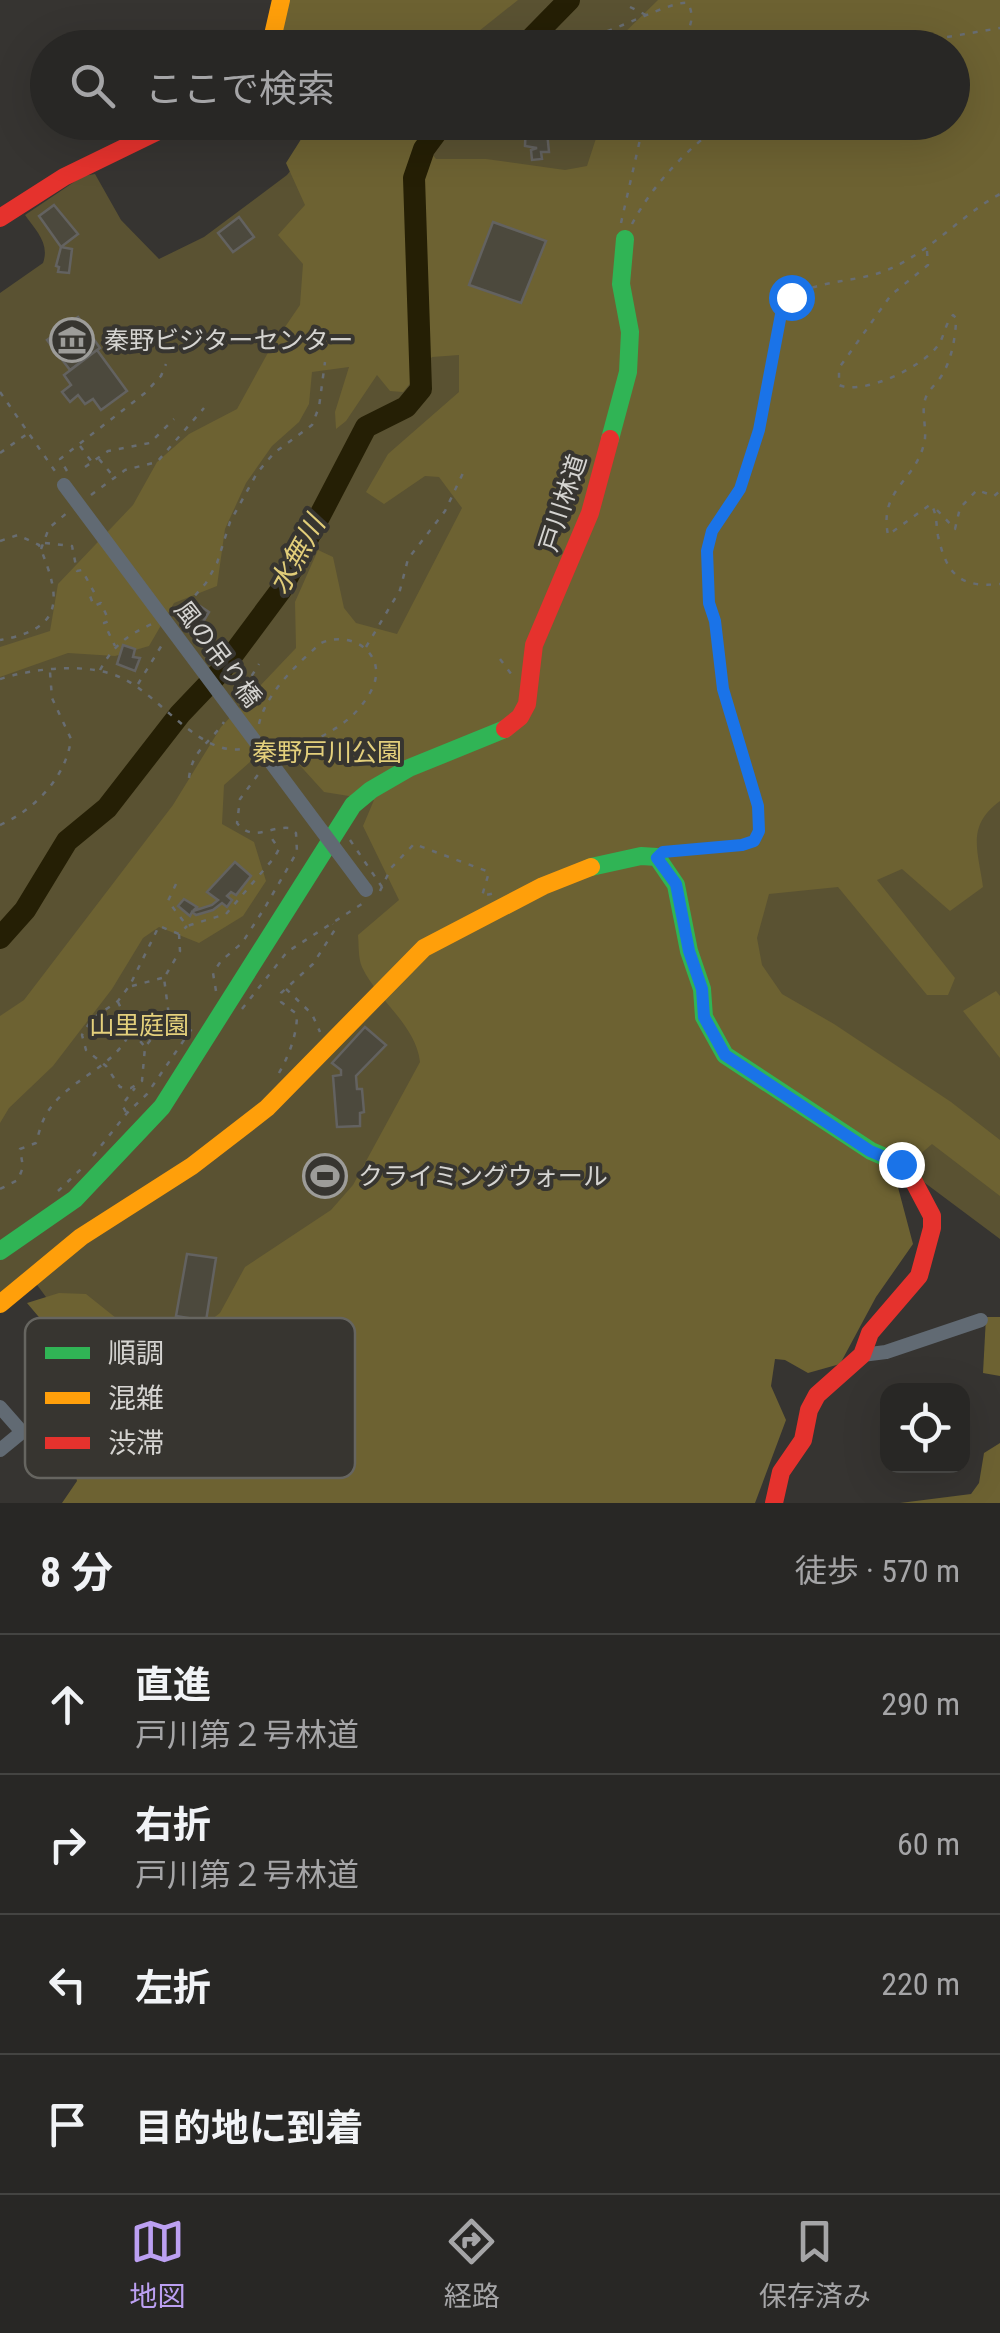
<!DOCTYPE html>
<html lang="ja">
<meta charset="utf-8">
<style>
body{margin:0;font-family:"Roboto Condensed","Noto Sans JP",sans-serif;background:#343332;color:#f1f3f6}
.controls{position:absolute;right:30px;bottom:30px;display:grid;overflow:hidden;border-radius:20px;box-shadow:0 10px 40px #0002}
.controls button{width:90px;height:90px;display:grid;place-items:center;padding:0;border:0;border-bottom:2px solid #444442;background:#282725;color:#f1f3f6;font:50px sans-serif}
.stop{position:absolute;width:30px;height:30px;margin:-22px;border:8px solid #1a73e8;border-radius:50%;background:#fff}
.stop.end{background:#1a73e8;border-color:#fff;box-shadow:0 2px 10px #0008}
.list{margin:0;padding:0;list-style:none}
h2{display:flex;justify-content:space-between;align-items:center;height:130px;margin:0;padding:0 40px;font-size:42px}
h2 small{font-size:32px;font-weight:400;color:#a5a5a7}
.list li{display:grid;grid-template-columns:65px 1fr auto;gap:30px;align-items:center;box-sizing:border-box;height:140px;padding:0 40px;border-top:2px solid #444442}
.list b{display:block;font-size:38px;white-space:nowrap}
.list p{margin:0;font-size:32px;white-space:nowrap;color:#a5a5a7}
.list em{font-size:32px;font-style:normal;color:#a5a5a7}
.icon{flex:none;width:55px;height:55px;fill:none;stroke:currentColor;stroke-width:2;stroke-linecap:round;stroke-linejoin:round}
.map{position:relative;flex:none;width:1000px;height:1503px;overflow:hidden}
.search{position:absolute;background:#282725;box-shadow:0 10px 40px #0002;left:30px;right:30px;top:30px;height:110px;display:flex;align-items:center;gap:25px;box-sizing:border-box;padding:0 35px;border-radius:55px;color:#a5a5a7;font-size:38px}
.sheet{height:690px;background:#282725}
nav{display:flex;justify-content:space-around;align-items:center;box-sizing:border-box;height:140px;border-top:2px solid #444442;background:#282725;font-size:28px;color:#a5a5a7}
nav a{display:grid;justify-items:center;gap:5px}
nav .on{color:#bca0f2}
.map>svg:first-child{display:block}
.green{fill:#5a5232}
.forest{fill:#6d6232}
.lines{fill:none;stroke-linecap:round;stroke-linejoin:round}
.river{stroke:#251f05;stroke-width:22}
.building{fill:#4c493d;stroke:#636260;stroke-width:2.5}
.path{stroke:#686d72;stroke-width:2.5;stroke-dasharray:5 8;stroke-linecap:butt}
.street{stroke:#616a73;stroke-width:14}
.fast{stroke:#30b455;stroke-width:18}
.slow{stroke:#ff9f0a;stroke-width:18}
.jam{stroke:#e5322d;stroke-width:18}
.street-bridge{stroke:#616a73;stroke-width:14}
.route{stroke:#1a73e8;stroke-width:12}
.labels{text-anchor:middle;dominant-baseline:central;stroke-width:8;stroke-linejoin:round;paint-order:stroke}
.poi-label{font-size:25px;fill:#d5d4d1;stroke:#373530;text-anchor:start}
.street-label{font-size:25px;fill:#d5d4d1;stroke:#373530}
.park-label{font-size:25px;fill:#e4d07c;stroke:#373530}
.water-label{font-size:28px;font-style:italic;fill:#e1cd79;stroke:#373530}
.key{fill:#373530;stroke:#666560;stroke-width:2.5}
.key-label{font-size:28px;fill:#d5d4d1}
</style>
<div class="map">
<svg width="1000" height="1503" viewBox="0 0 1000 1503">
<rect width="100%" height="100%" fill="#363431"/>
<g class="green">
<path d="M289,0H990L866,48H284L281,31Z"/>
<path d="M299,123H722L710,689L256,1326L147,1401L127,1398L114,1389L29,1274L0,1299V293L43,263C50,243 36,231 25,215L83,176L95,174L121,220L159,259L204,237L287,175C301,159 303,144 299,123Z"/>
<path d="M1000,777V1239L842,1121L738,1050L766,878Z"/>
</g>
<g class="forest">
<path d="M288,0H518L469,39L444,47L280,48Z"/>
<path d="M658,0H1000V801C966,826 978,850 983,887L950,911L902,869L877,880L955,978L948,995H927L838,887L769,894L757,938L762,965L782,994L834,1024L951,1102L1000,1140V1196L932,1144L895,1176L913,1244L876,1297L840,1364L808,1373L785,1360L775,1359L771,1386L786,1420L755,1503H62L77,1481L69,1449L110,1441L100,1409L154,1394L176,1379L166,1362L109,1358L82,1368L27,1303L59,1293L86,1294L131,1330L181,1343L220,1313L245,1267L331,1210L353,1185L420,1062C416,1025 378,1001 362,967C358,958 359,945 358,935L399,900L363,826L374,800L324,792L276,739L224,785L222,824L254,842L266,881L243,916L199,943L159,927L143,938L112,989L53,1066L9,1108L0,1123V1016L24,1000L173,805L221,727L296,648L295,602L318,550L333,557L344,608L356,623L397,634L462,508L439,477L425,476L384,504L366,492L388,454L459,392V355L432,357L403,392L390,391L377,375L346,421L336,429L335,412L349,367L312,372L309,404L299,422L272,446L246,483L225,529L217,586L174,603L149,646L115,656L68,653L0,677V647L50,631L58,584L133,505L157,462L189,434L237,409L270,349L300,305L303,264L278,235L305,205L286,163L305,133L301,123H413L418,136L436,159H486L565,170L587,166L601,123L952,122V48L613,47L614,43Z"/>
<path d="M996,991L1000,996V1058L963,1011Z"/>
<path d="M986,1317H1000V1376L983,1373Z"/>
<path d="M1000,1443V1503H900L971,1494L979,1483L984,1453Z"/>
</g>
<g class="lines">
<g class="river">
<path d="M522,48L569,0"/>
<path d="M0,938L25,910L67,841L107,808L180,714L220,672L281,590L366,427L406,407L421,389L414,178L424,149L444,122"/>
</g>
</g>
<g class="building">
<path d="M526,122H546L549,152H541L542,159L532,160L531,150L537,148L525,146Z"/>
<path d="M54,205L78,234L61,247L39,216Z"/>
<path d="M239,217L254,237L233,252L218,233Z"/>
<path d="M493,222L546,241L521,303L469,285Z"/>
<path d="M61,247L72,249L69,273L58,272L59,267L56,266Z"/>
<path d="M78,317L100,348L70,370L47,340Z"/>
<path d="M97,350L127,391L101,410L93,399L85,404L78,395L70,402L62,392L71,385L64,375Z"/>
<path d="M200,606L209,612L195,635L185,630Z"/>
<path d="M123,645L135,649L133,657L140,658L135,671L117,664Z"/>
<path d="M235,862L251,876L236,895L231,892L227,896L232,900L227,907L222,903L213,910L196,915L192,912L190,916L178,906L184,899L197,907L193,911L212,905L218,900L207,892Z"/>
<path d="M365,1027L386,1045L356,1076L357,1089H362L364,1112L360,1113V1126L337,1127L333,1076L341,1075V1070L332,1063Z"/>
<path d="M333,1158L340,1161L339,1169L325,1196L319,1194L320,1185L311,1182L319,1162L328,1165Z"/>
<path d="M187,1254L216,1258L206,1321L176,1316Z"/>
</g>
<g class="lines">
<g class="path">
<path d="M630,7L646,15"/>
<path d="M595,35C617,30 673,0 688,3C697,21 687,32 678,48"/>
<path d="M883,48L1000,28"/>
<path d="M621,223L644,122"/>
<path d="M632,224C653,184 687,149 724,122"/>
<path d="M927,251L928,265L891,295L839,368V385C863,396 925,366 939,344C945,334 945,324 953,315L956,318C956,337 951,363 940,378C935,385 929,390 926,397C920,412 928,429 924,444C914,483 879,489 888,535L931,504C937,514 936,524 938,536C947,575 960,588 1000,584"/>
<path d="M0,392L57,474"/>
<path d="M80,446L92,462"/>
<path d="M0,453L27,434"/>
<path d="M99,459L113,476"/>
<path d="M85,467L108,451L150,443L174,419"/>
<path d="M67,471L60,459L145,393L161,376L166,364"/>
<path d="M91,495L125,470L157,462L204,408"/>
<path d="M937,510L955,529L960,508L977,490L994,496L1000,491"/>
<path d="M0,541L18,535L39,545C62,599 64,629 0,640"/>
<path d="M45,543L72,546L77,571L82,570L95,594L90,596L94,606L101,603L109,621L104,623L115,646"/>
<path d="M41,549L49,528L68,512"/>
<path d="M178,615L206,583L217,563L230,522L257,473L274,453L312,425L319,407L325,362"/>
<path d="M366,647L400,590L408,559L445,511L463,473"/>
<path d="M500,659L515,679"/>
<path d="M100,670C113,646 127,635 152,624"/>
<path d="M0,679C35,668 88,662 122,678C161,696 202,760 246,748"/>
<path d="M138,684L165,640"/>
<path d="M238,698L259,664"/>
<path d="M259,724C266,693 297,664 321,643C353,629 390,656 371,691C351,728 317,738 282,755"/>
<path d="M189,778C192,750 209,744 224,722"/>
<path d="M0,825C34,810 66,778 71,739L52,698L50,672"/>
<path d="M350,840L382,887"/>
<path d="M671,851L742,845L754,841L759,831L758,806L723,689L715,621L709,603L707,551L712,531L740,489L759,430L785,303C808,280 852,283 882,272C928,255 958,217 1000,194"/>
<path d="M176,884L168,901L187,926L226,914L274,858L279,849L268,833"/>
<path d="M380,891L391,868L414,844L489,872L482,896L495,893"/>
<path d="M179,934L180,951L164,978L169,1016L145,1047L142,1081L131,1088L120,1087L106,1066L86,1050L82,1035L92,1019L118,1001L130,985L159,926L179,934L187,926"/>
<path d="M132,986L162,978"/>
<path d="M286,989L312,1014L320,1032"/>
<path d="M216,991L213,973L221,961L242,943L264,909L297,852L296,833L289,828C269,826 253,843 237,823L240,799L260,772"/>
<path d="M242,1009L287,952L365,902"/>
<path d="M132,1031L145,1047"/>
<path d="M279,1073C289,1055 297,1035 297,1014L281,1002V993L313,964L336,928L333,924"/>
<path d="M126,1112L122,1105L135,1088"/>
<path d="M93,1156L127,1113L147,1094L195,1024"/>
<path d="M0,1189L18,1180L23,1167L20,1149L36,1143C39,1133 41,1123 47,1113C68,1078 115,1069 131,1030L118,1002"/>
<path d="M58,1191L81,1169"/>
</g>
<g class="street">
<path d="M862,1355L886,1352L981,1320"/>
<path d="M0,1407L22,1432L0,1450"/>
</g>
<g class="fast">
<path d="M610,439L628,372L630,332L621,284L625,239"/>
<path d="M591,867L641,856L657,857L676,885L689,951L702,989L704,1017L725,1055L871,1151L901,1164L913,1180"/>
<path d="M0,1251L75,1199L162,1107L353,805L371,790L409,768L505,729"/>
</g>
<g class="slow">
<path d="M270,48L281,0"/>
<path d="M0,1304L81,1237L192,1166L267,1108L424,948L543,886L591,867"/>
</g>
<g class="jam">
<path d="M0,218L64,177L177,122"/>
<path d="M505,729L520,717L527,704L534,645L590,513L610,439"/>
<path d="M774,1503L781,1472L803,1440L809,1410L817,1395L862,1355L870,1333L919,1276L932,1228V1216L913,1180"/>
</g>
<path class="street-bridge" d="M64,485L366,890"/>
</g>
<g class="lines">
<path class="route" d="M791,297L782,309L759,430L740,489L712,531L707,551L709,603L715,621L723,689L758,806L759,831L754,841L742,845L663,852L657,858L676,884L689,951L702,989L704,1017L725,1055L870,1151L901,1164"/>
</g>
<defs>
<g id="museum-ring" transform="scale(2.25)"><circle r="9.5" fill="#373530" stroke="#9d9c99" stroke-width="1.5"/><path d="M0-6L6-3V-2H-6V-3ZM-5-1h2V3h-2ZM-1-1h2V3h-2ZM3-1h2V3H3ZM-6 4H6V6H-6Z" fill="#9d9c99"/></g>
<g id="stadium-ring" transform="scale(2.25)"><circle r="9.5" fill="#373530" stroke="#9d9c99" stroke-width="1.5"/><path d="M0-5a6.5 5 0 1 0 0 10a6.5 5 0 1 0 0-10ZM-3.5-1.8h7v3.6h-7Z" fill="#9d9c99"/></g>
</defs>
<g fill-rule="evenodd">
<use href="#museum-ring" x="72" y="340"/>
<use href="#stadium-ring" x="325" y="1176"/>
</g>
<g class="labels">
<g class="poi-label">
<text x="104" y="340">秦野ビジターセンター</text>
<text x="358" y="1176">クライミングウォール</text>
</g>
<g class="street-label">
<text transform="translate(563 503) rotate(-72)">戸川林道</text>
<text transform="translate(218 654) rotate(53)">風の吊り橋</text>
</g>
<g class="park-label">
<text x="327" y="752">秦野戸川公園</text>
<text x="139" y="1025">山里庭園</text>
</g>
<g class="water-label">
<text transform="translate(297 555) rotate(-61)">水無川</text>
</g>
</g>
<rect x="25" y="1318" width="330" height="160" rx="15" class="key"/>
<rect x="45" y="1347" width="45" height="12" fill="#30b455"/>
<rect x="45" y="1392" width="45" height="12" fill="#ff9f0a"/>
<rect x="45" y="1437" width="45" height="12" fill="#e5322d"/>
<g class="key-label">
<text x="108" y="1363">順調</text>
<text x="108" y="1408">混雑</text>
<text x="108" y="1453">渋滞</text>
</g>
</svg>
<div class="controls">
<button><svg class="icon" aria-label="locate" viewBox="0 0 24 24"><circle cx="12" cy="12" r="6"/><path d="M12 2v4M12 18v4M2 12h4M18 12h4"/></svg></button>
</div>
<div class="stop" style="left:791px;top:297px"></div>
<div class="stop end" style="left:901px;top:1164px"></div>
<div class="search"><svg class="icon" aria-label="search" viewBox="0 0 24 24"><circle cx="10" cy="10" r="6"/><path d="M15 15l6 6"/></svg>ここで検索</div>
</div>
<section class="sheet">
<h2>8 分<small>徒歩 · 570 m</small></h2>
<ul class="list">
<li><svg class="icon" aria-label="ahead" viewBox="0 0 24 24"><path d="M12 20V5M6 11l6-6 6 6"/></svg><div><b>直進</b><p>戸川第２号林道</p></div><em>290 m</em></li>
<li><svg class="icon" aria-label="right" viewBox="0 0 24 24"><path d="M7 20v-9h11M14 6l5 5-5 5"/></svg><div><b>右折</b><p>戸川第２号林道</p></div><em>60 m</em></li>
<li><svg class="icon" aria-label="left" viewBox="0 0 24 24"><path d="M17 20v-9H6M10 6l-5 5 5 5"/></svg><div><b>左折</b></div><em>220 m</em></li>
<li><svg class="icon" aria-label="arrive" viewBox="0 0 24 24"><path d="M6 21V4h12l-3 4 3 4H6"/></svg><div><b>目的地に到着</b></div></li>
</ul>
</section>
<nav>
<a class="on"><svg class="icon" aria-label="map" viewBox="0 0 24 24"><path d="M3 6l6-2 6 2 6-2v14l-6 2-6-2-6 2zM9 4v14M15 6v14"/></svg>地図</a>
<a><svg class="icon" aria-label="directions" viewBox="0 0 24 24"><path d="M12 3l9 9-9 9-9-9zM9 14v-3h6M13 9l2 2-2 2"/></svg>経路</a>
<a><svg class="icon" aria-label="saved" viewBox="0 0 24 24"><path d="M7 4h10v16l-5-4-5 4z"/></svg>保存済み</a>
</nav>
